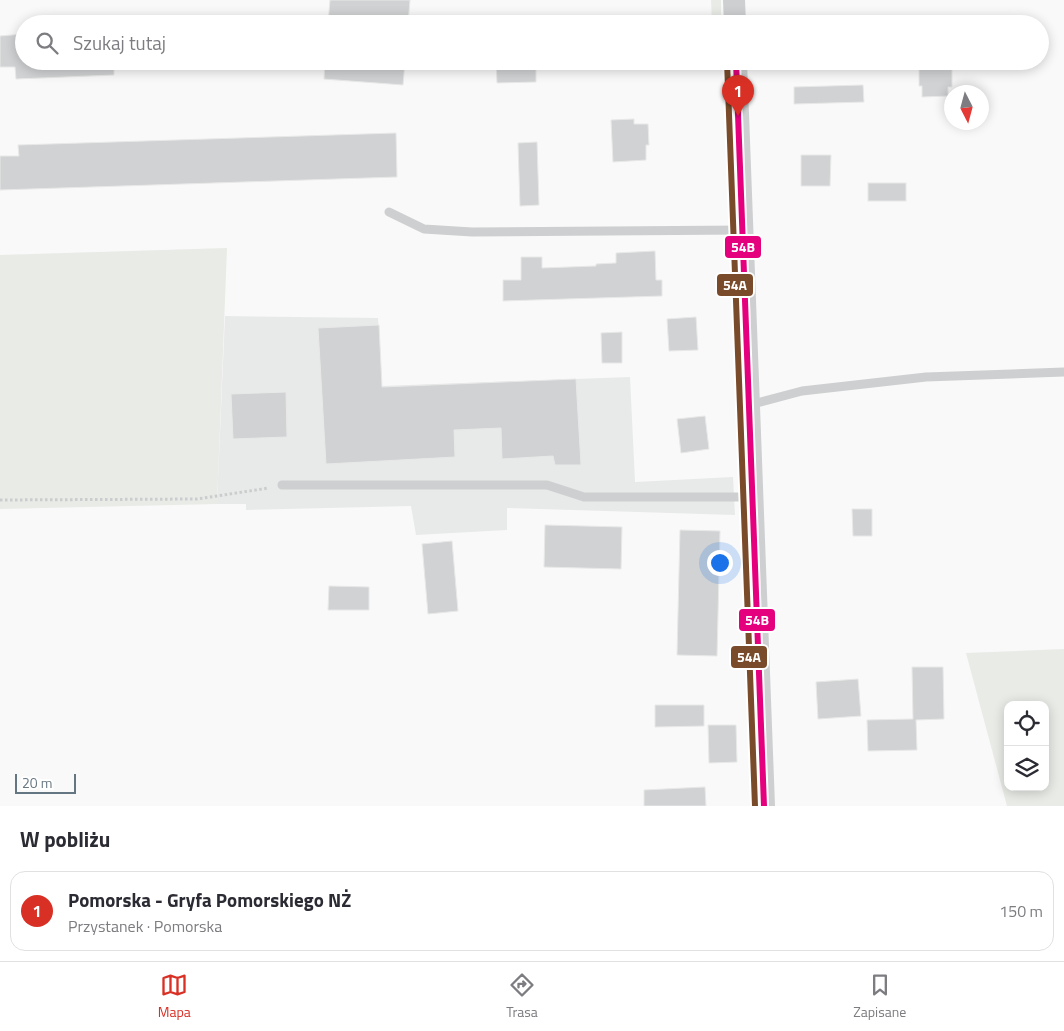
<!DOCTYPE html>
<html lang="pl">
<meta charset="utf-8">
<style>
body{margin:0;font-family:"Titillium Web",sans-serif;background:#f2f2f3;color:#2b2b33}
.controls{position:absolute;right:15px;bottom:15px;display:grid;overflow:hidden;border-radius:10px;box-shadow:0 2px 12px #0003}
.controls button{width:45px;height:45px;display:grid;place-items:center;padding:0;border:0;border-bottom:1px solid #e1e1e2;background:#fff;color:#2b2b33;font:25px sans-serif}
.compass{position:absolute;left:944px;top:85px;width:45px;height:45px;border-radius:50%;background:#fff;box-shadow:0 2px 12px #0003;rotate:174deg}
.scale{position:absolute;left:15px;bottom:12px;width:61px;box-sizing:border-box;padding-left:5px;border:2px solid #657683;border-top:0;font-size:14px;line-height:18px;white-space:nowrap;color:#657683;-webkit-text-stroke:4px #fff;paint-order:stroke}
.you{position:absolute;left:719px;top:562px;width:18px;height:18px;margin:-12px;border:4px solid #fff;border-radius:50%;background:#1a73e8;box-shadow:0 0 0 8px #1a73e833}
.badge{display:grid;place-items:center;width:32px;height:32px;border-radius:50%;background:#d93025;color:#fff;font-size:16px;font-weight:700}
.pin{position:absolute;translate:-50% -41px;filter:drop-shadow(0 1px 2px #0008)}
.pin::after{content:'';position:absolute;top:26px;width:18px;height:15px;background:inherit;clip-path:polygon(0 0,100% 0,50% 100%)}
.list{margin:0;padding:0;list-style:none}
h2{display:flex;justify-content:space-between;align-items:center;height:65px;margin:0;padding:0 20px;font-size:21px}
h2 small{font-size:16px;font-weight:400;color:#7c7c81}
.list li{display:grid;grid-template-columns:32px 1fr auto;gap:15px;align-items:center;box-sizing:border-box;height:80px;margin:0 10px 10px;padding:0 10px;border:1px solid #e1e1e2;border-radius:15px}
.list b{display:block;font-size:19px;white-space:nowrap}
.list p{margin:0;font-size:16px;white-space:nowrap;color:#7c7c81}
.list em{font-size:16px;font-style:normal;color:#7c7c81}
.icon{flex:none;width:28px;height:28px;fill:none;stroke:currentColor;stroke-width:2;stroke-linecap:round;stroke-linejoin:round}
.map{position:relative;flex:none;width:1064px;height:806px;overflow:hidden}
.search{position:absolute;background:#fff;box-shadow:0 2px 12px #0003;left:15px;right:15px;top:15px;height:55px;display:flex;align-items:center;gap:12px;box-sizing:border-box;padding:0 18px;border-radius:28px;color:#7c7c81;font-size:19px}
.sheet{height:155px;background:#fff}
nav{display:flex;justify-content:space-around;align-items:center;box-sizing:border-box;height:70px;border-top:1px solid #e1e1e2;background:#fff;font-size:14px;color:#7c7c81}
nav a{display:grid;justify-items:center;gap:2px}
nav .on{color:#d93025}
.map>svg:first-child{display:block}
.built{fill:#e8e9e9}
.green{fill:#e8ebe6;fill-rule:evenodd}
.building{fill:#d0d2d3;stroke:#e8e8e8}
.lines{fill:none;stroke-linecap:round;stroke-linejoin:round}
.path{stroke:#cbcccd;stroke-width:3;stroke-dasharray:2.5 2.5;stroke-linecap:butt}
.service{stroke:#cecfd0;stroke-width:9}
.tertiary{stroke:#cecfd0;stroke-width:22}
.bus-1-casing{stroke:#fff;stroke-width:10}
.bus-2-casing{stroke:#fff;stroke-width:10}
.bus-1{stroke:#e5007d;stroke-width:6}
.bus-2{stroke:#7a4b2a;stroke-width:6}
.line-badge{stroke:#fff;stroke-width:2}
.badge-label{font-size:14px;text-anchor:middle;font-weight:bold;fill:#fff}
</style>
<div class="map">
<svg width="1064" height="806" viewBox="0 0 1064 806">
<rect width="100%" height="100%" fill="#f9f9f9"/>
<path class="built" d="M225,316L378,318L382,386L630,377L635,482L733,477L735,515L507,508V530L416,535L411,506L246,510V504H217Z"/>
<g class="green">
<path d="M711,0H721V18L712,22Z"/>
<path d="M227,248L217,504L0,509V255Z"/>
<path d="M1064,649V806H1007L966,653ZM1008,705H1045V787H1008Z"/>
</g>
<g class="building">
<path d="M330,0H410L408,24H328Z"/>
<path d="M24,34V61H114V75L16,79L15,67H0V36Z"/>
<path d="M325,61H405L403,85L324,79Z"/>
<path d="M496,61H536V82L497,83Z"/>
<path d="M919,61H952V87H948V96L922,97V86H919Z"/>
<path d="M863,85L864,102L794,104V87Z"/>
<path d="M634,119V124H648L649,145H646V160L613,162L611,120Z"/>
<path d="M396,133L397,177L0,190V156H19L18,145Z"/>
<path d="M537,142L539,205L520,206L518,143Z"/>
<path d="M801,155H831L830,186H801Z"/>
<rect x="868" y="183" width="38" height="18"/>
<path d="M655,251L656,280H662V296L503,301V280H521V257H542V268L596,266V264L616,263V253Z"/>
<path d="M696,317L698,350L669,351L667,319Z"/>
<path d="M379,325L382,387L576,379L581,465H555L553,456L502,459L501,428L454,430L455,457L326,464L318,328Z"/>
<path d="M622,332V363H602L601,333Z"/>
<path d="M286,392L287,437L233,439L231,394Z"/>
<path d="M705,416L709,449L681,453L677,419Z"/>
<path d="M852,509H872V536H853Z"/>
<path d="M545,525L622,527L621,569L544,567Z"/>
<path d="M680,530L720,531L717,656L677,655Z"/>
<path d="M452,541L458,611L428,614L422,544Z"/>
<path d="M329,586L369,587V610H328Z"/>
<path d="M912,667H943L944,719L916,720L917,750L868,751L867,720L913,719Z"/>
<path d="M858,679L861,716L818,719L816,682Z"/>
<path d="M655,705H704V726L655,727Z"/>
<path d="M708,725H736L737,762L709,763Z"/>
<path d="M705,787L706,806H644V790Z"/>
</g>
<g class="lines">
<path class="path" d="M0,500L197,499L269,488"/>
<g class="service">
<path d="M389,212L424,229L472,232L742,230"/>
<path d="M749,405L802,391L926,377L1064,372"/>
<path d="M282,485H547L584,497H752"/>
</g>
<g class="tertiary">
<path d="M734,0L735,24"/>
<path d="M736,61L764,806"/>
</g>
<g class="bus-1-casing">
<path id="bus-1" d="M736,61L764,806"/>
</g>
<g class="bus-2-casing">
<path id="bus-2" d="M727,61L755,806"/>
</g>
<use href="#bus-1" class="bus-1"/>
<use href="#bus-2" class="bus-2"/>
</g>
<g class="line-badge">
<rect x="724" y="235" width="38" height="24" rx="5" fill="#e5007d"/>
<rect x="716" y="273" width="38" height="24" rx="5" fill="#7a4b2a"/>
<rect x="738" y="608" width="38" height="24" rx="5" fill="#e5007d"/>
<rect x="730" y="645" width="38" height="24" rx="5" fill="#7a4b2a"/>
</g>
<g class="badge-label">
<text x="743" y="252">54B</text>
<text x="735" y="290">54A</text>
<text x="757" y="625">54B</text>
<text x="749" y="662">54A</text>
</g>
</svg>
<div class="controls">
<button><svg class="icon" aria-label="locate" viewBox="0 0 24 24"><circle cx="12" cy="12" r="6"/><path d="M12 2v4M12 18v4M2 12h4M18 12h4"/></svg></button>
<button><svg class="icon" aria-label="layers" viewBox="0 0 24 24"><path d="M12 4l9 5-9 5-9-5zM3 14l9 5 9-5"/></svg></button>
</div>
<svg class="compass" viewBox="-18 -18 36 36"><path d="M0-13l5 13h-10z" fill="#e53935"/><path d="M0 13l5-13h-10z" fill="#7c7c81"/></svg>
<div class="scale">20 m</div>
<div class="you"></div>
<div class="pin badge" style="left:738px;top:116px">1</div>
<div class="search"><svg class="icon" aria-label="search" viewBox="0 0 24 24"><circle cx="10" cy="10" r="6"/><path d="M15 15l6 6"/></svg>Szukaj tutaj</div>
</div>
<section class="sheet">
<h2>W pobliżu<small></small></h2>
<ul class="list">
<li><span class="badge">1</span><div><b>Pomorska - Gryfa Pomorskiego NŻ</b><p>Przystanek · Pomorska</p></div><em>150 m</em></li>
</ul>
</section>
<nav>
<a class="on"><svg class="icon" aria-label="map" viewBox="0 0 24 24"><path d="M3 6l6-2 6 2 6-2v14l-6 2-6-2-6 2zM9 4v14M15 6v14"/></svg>Mapa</a>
<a><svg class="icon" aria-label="directions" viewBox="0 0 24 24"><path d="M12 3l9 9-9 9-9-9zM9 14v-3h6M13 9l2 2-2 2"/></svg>Trasa</a>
<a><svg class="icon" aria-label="saved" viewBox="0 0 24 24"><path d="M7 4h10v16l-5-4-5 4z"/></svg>Zapisane</a>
</nav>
